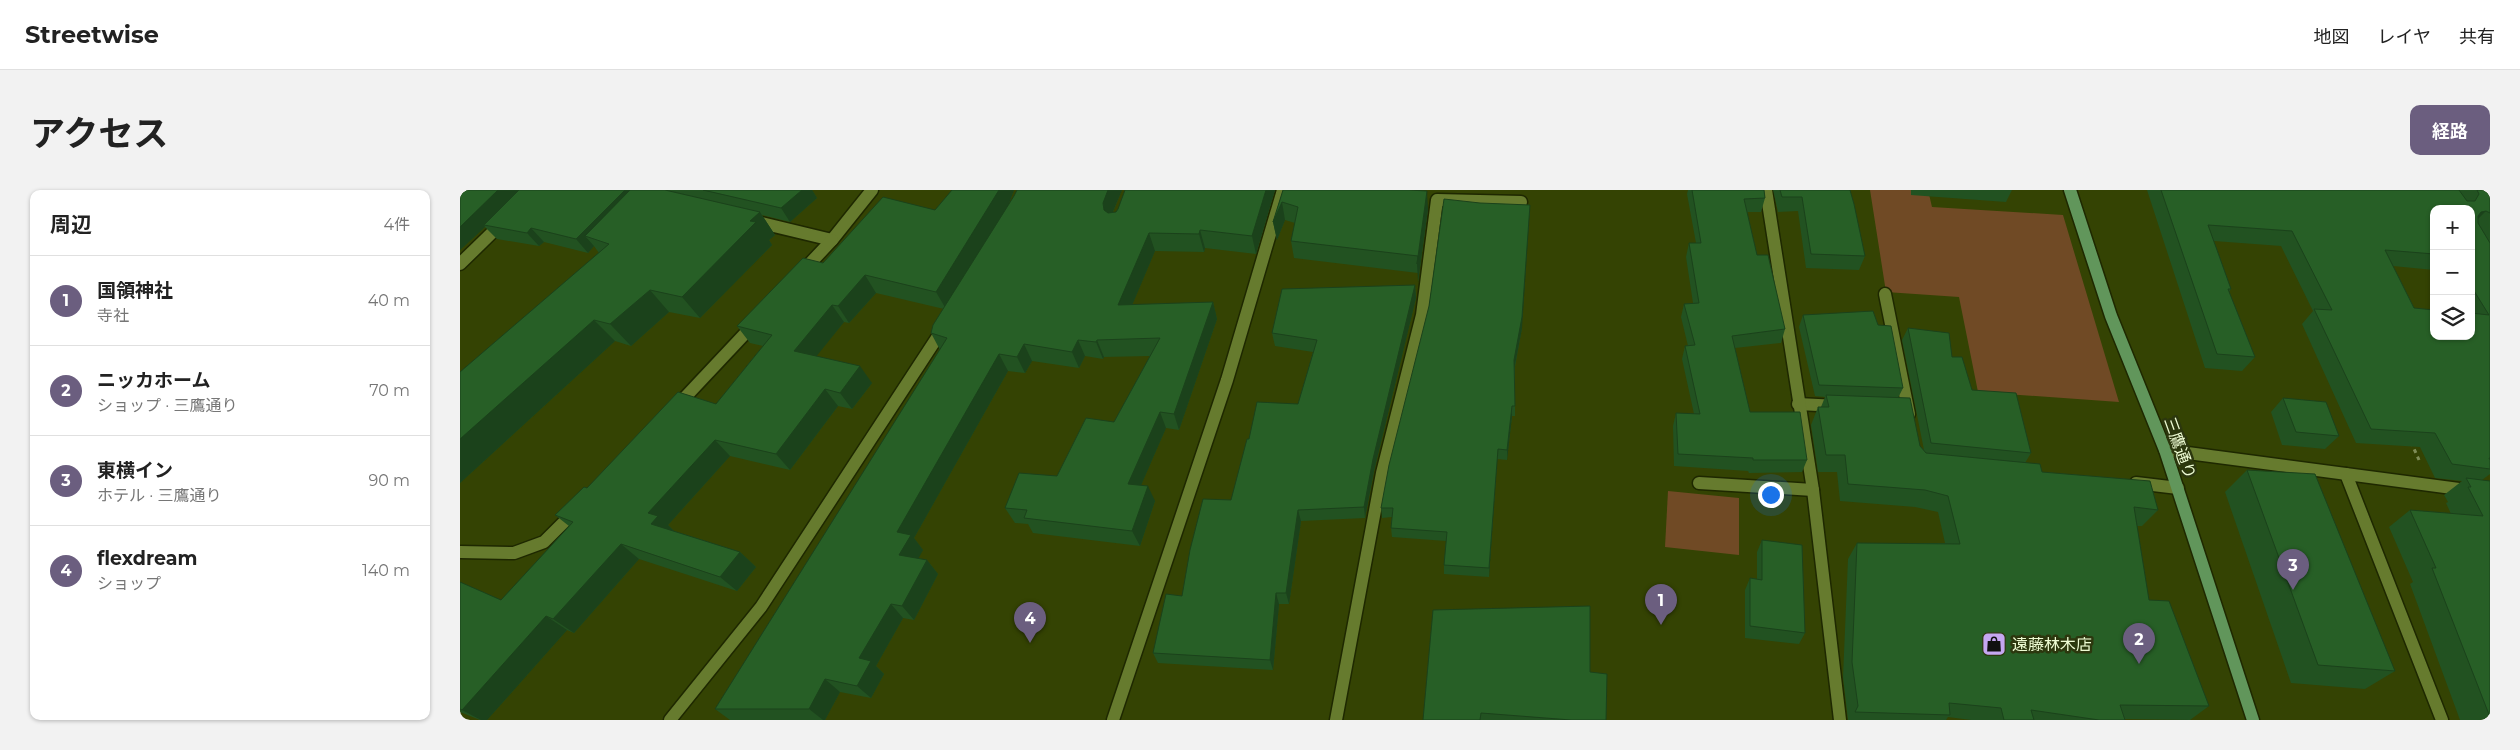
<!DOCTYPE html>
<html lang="ja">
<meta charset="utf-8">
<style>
body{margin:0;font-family:Montserrat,"Noto Sans JP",sans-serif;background:#f2f2f2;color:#222}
.controls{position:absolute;right:15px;top:15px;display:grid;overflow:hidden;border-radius:10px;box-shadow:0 1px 4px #0004}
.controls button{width:45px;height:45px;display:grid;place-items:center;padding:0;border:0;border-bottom:1px solid #e0e0e0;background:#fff;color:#222;font:25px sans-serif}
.you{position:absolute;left:1310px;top:304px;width:18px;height:18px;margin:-12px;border:4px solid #fff;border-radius:50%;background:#1a73e8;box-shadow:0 0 0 8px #1a73e833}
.badge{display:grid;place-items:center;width:32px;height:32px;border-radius:50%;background:#6b5e7f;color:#fff;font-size:16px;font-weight:700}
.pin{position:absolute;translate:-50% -41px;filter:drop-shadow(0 1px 2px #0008)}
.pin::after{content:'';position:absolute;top:26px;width:18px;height:15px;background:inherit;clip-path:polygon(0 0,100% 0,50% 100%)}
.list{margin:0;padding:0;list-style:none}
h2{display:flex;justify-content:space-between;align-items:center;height:65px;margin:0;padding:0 20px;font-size:21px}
h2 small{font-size:16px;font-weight:400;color:#767676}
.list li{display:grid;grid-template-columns:32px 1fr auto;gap:15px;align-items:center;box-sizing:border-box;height:90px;padding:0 20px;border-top:1px solid #e0e0e0}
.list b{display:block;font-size:19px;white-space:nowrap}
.list p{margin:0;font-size:16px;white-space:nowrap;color:#767676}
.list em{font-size:16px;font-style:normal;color:#767676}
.icon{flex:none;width:28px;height:28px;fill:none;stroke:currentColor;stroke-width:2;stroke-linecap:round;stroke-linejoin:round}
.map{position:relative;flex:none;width:2030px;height:530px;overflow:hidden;border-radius:10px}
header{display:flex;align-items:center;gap:30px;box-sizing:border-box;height:70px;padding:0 25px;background:#fff;border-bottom:1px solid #e0e0e0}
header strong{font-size:24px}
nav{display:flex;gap:28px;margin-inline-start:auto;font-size:18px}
.intro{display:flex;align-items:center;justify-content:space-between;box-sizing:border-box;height:120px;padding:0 30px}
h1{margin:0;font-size:35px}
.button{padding:12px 22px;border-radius:10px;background:#6b5e7f;color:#fff;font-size:18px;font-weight:700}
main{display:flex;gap:30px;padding:0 30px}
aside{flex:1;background:#fff;border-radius:10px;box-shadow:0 1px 4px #0004}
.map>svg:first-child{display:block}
.green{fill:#704a25}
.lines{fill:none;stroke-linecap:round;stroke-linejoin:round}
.lane-casing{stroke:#1e2800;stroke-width:15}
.street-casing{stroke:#1e2800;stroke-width:15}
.secondary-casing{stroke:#1e2800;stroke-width:15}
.path{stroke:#7f8d57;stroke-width:3;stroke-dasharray:4 4;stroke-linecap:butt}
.lane{stroke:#667b2e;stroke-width:12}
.street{stroke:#667b2e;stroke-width:12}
.secondary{stroke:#61965b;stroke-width:12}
.wall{fill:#225221;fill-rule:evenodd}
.shaded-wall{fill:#1b421b}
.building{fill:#275f26;stroke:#1b421b;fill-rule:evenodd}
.labels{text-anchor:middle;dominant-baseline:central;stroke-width:5;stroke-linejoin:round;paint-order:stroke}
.street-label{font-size:16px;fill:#eefcd4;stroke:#2c370e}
.poi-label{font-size:16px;fill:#eefcd4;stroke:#2c370e;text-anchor:start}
</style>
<header>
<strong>Streetwise</strong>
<nav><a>地図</a><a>レイヤ</a><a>共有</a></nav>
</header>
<div class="intro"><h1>アクセス</h1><a class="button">経路</a></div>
<main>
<aside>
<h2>周辺<small>4件</small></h2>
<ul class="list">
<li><span class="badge">1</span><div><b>国領神社</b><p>寺社</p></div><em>40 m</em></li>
<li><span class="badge">2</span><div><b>ニッカホーム</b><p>ショップ · 三鷹通り</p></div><em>70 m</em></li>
<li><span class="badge">3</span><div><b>東横イン</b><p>ホテル · 三鷹通り</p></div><em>90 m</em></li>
<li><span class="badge">4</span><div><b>flexdream</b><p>ショップ</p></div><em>140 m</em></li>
</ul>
</aside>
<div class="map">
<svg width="2030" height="530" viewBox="0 0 2030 530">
<rect width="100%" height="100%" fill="#344303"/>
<g class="green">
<path d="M1410,0H1468L1472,17L1603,25L1659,212L1518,202L1499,107L1426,102Z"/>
<path d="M1208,301L1279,308V365L1205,357Z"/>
</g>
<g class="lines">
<g class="lane-casing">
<g id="lane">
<path d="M1425,104L1449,224"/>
<path d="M1338,214L1378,216"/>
<path d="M1886,284L1982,530"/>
<path d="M1239,293L1353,300"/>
<path d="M1676,293L1718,298"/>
<path d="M210,530L301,417L484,137"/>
<path d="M876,530L922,283L962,125L977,10L1061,12"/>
</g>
</g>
<g class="street-casing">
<g id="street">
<path d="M1306,0L1353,300L1380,530"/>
<path d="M293,31L372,50L412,0"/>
<path d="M0,74L43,32"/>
<path d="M341,83L372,50"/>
<path d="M216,217L295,133"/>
<path d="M1705,260L2030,303"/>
<path d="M0,362L54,363L84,352L115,321"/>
<path d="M653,530L767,190L823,0"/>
</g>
</g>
<g class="secondary-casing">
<path id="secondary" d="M1610,0L1651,126L1705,260L1793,530"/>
</g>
<path class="path" d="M1951,252L1959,270"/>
<use href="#lane" class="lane"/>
<use href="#street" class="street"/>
<use href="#secondary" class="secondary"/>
</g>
<g class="wall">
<path d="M0,0H352L357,8L330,32L302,25L315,45L309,50L312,55L240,128L209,122L171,156L155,151L0,293V182L139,63L134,56L128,63L84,52L79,56L37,49L25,37L0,60Z"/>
<path d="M492,0H554L548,16L554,6L557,0H662L653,22H656L658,19L665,0H815L796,64L745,58L744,62L695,61L672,115L753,112L757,129L719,240L706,238L681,295L695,311L680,356L573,343L568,334L555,333L545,318L597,286L654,232L690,166L644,167L643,169L625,166L619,178L572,171L565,183L548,181L454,348L463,360L458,368L467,370L478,384L454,430L443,428L416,476L424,484L411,508L380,502L365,530H270L255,519L480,160L471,143L484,119L416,103L389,133L384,132L356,166L412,193L392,219L378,216L330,280L270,266L208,335L214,341L280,362L296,377L277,401L179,369L114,443L107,440L27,530H20L0,522V392L41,410L109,336L95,325L127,298L256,214L303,156L290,153L277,136L363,73L475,20Z"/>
<path d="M823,0L968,19L958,92V83L834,68L831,51L835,33L825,30L817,50L813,32Z"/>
<path d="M1228,0H1304L1305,8L1301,22H1287L1297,65L1325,139L1321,153L1275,158L1290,222L1347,270L1342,282L1289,283L1288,281L1214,276L1213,236L1216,223L1234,224L1222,169L1225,156H1228L1221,127L1224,114L1233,113L1226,67L1229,53H1236L1227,4Z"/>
<path d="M1313,0H1390L1405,66L1399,80L1346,78L1338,21L1318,22Z"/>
<path d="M1451,0H1552L1546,12L1451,5Z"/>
<path d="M1687,0H2030V284L2022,290L2030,291V530H2000L1950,394L1953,392L1929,337L1950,320L1991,324L1986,313L1988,312L1984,305L2002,291L1975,288L1960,257L1896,253L1842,134L1853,121L1821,56L1754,51L1771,99L1769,102L1795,167L1782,181L1745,178ZM1974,19H2011V146L1954,118L1933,76L1974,80Z"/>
<path d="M955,95L956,108L914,281L905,328L841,331L829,414H819L813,480L698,473L693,463L771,310L789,249L838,214L853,162L815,156L812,143Z"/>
<path d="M1343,125L1443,198L1438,208L1460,256L1464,260L1442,150L1448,138L1492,167L1512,200L1571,263L1565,273L1582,282L1698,320L1682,336H1677L1689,410L1749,516L1730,530L1664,529L1665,530H1511L1488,527L1486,530H1388L1383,487L1388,369L1397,353H1485L1478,322L1455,317L1380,311L1377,282H1358L1351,235L1358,217H1361L1365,207L1355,206L1339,137Z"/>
<path d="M1062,138L1055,177V226H1052L1047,270L1037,269L1029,387L984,384V375L986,351L932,347L931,338L932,327L922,328L921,318Z"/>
<path d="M1823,208L1879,246L1865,259L1822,255L1811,222Z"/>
<path d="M1787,280L1935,481L1905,499L1831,493L1765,302Z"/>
<path d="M1302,350L1345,443L1339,454L1285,448V400L1290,388L1297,389V362Z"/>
<path d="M1130,482L1146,530H963Z"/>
</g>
<g class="shaded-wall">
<path d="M38,0H62L24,35L25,37L0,60V37Z"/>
<path d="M165,0H189L125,46L134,56L128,63L116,49Z"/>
<path d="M342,0H352L357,8L330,32L321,18Z"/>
<path d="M539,0H554L548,16L486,119L476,102Z"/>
<path d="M648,0H662L649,31L644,20L643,13Z"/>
<path d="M806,0H815L796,64L792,46Z"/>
<path d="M967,1L968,19L958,92L957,74Z"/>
<path d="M822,12L825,30L817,50L813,32Z"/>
<path d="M1070,15L1062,138L1054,180V170Z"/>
<path d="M2026,21L2011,36V32L2021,22Z"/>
<path d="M300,22L315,45L309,50L312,55L240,128L222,107L290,31Z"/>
<path d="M71,38L84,52L79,56L67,43Z"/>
<path d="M740,40L745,58L744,62L739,44Z"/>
<path d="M689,43L695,61L665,132L658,115Z"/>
<path d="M405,85L416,103L389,133L378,116Z"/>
<path d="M955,95L956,108L914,281L905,328L904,317L913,269Z"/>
<path d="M190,100L209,122L171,156L150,134Z"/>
<path d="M753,112L757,129L719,240L714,224Z"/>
<path d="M372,115L384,132L347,178L334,161Z"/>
<path d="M134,130L155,151L0,293V249Z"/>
<path d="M618,150L625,166L619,178L612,162Z"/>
<path d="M637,150L644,167L643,169L636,152Z"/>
<path d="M564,154L572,171L565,183L557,167Z"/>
<path d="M539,164L548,181L454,348L463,360L452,380L439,365L437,342Z"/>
<path d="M400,176L412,193L392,219L380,203Z"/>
<path d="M365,199L378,216L330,280L316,264Z"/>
<path d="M1052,216V226L1047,270V260Z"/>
<path d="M700,222L706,238L675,309L668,294Z"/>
<path d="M255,250L270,266L208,335L215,342L191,334L188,323Z"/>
<path d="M1038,259L1037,269L1029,387V378Z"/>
<path d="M688,296L695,311L680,356L672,341Z"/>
<path d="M838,320L841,331L829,414L826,403Z"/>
<path d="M161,354L179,369L114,443L93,429Z"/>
<path d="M280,362L296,377L277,401L260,387Z"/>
<path d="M467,370L478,384L454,430L442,416Z"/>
<path d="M816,403L819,414L813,480L810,470Z"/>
<path d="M431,414L443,428L416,476L424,484L411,508L397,496L399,468Z"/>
<path d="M86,426L107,440L27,530H21L2,520Z"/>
<path d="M365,489L380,502L365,530H363L349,519Z"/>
</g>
<g class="building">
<path d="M0,0H38L0,37Z"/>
<path d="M59,0H165L116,49L71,38L67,43L24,35Z"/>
<path d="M170,0H205L300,22L290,31L296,32L222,107L190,100L150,134L134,130L0,249V182L149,54L125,46Z"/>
<path d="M243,0H342L321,18Z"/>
<path d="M492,0H539L476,102L405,85L378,116L372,115L334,161L400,176L380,203L365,199L316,264L255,250L188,323L198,326L191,334L280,362L260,387L161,354L93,429L86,426L2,520L0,519V392L41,410L113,332L95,325L124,297L127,298L218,202L256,214L312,145L277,136L343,68L363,73L423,7L475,20Z"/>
<path d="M557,0H648L643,13L644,20L648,23L656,22L658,19L665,0H806L792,46L740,40L739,44L689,43L658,115L753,112L714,224L700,222L668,294L688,296L672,341L564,328L567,320L545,318L559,283L597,286L626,228L654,232L700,148L637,150L636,152L618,150L612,162L564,154L557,167L539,164L437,342L451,345L439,365L467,370L442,416L431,414L399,468L411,471L397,496L365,489L349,519H255L487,148L471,143L473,135L554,6Z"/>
<path d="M823,0H949L967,1L957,74L958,66L831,51L838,17L822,12L813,32Z"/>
<path d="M1232,0H1304L1305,8L1284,9L1297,65H1308L1325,139L1272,146L1290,222H1340L1347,270H1293V268L1218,264L1216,223L1240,224L1225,156L1235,155L1224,114L1239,113L1229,53H1241Z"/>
<path d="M1320,0H1390L1394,14L1405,66L1351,64L1342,7H1322Z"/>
<path d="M1701,0H1999L2007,11H2015L2019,4L2017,0H2030V23L2026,21L2021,22L2018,26V33L2030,53V268H2029L2030,270V279L1992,274L1975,243L1911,239L1854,119L1872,120L1832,41L1748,35L1771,99H1768L1795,167L1757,164ZM1974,19H2011V96L2029,125L2011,123V146H1974V120L1954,118L1925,60L1974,64Z"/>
<path d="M984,9L1020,13L1070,15L1062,127L1054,170L1055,216H1052L1047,260L1038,259L1029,378L984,375L987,342L931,338L933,318H921L929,275L969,116Z"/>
<path d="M955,95L913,269L904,317L838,320L826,403H816L810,470L693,463L706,404L722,406L730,360L743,309L771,310L787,249H789L797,212L838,214L857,150L812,143L822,99Z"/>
<path d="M1413,121L1418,135L1431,136L1443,198L1359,195L1343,125Z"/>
<path d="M1448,138L1489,143L1492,167H1502L1512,200L1556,203L1571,263L1471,253Z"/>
<path d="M1366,205L1450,208L1460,256L1466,263L1580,274L1582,282L1690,291L1698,320L1674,317L1689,410L1709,411L1749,516L1660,515L1665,530H1639L1571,520L1574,530H1544L1541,518L1489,513L1490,525L1395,522L1398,516L1392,472L1397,353L1500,354L1488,306L1465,300L1388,294L1385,265H1366L1358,217H1369Z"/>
<path d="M1823,208L1866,212L1879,246L1836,242Z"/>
<path d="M1787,280L1855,284L1935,481L1858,475Z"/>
<path d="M2006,288L2030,291V527L1972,378H1976L1950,320L2023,326L2008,297H2011Z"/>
<path d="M1302,350L1342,355L1345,443L1290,436V388L1302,390Z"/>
<path d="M1130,416V482L1147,484L1146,530H1111L1021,523L1020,530H963L973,420Z"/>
</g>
<defs>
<g id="shop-square" transform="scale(1.25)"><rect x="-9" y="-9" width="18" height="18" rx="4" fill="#c5a7f1" stroke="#2c370e"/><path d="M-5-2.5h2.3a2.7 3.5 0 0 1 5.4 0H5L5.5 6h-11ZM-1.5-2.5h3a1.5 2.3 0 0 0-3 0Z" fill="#111"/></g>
</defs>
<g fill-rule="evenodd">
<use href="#shop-square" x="1534" y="454"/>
</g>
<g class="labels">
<g class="street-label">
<text transform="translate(1720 258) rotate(70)">三鷹通り</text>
</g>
<g class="poi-label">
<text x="1552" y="454">遠藤林木店</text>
</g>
</g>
</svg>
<div class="controls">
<button>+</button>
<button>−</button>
<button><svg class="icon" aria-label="layers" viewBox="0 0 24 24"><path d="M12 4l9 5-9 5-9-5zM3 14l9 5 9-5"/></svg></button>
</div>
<div class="you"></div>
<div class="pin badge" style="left:1201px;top:435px">1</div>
<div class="pin badge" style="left:1679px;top:474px">2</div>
<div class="pin badge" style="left:1833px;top:400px">3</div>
<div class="pin badge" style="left:570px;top:453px">4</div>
</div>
</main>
